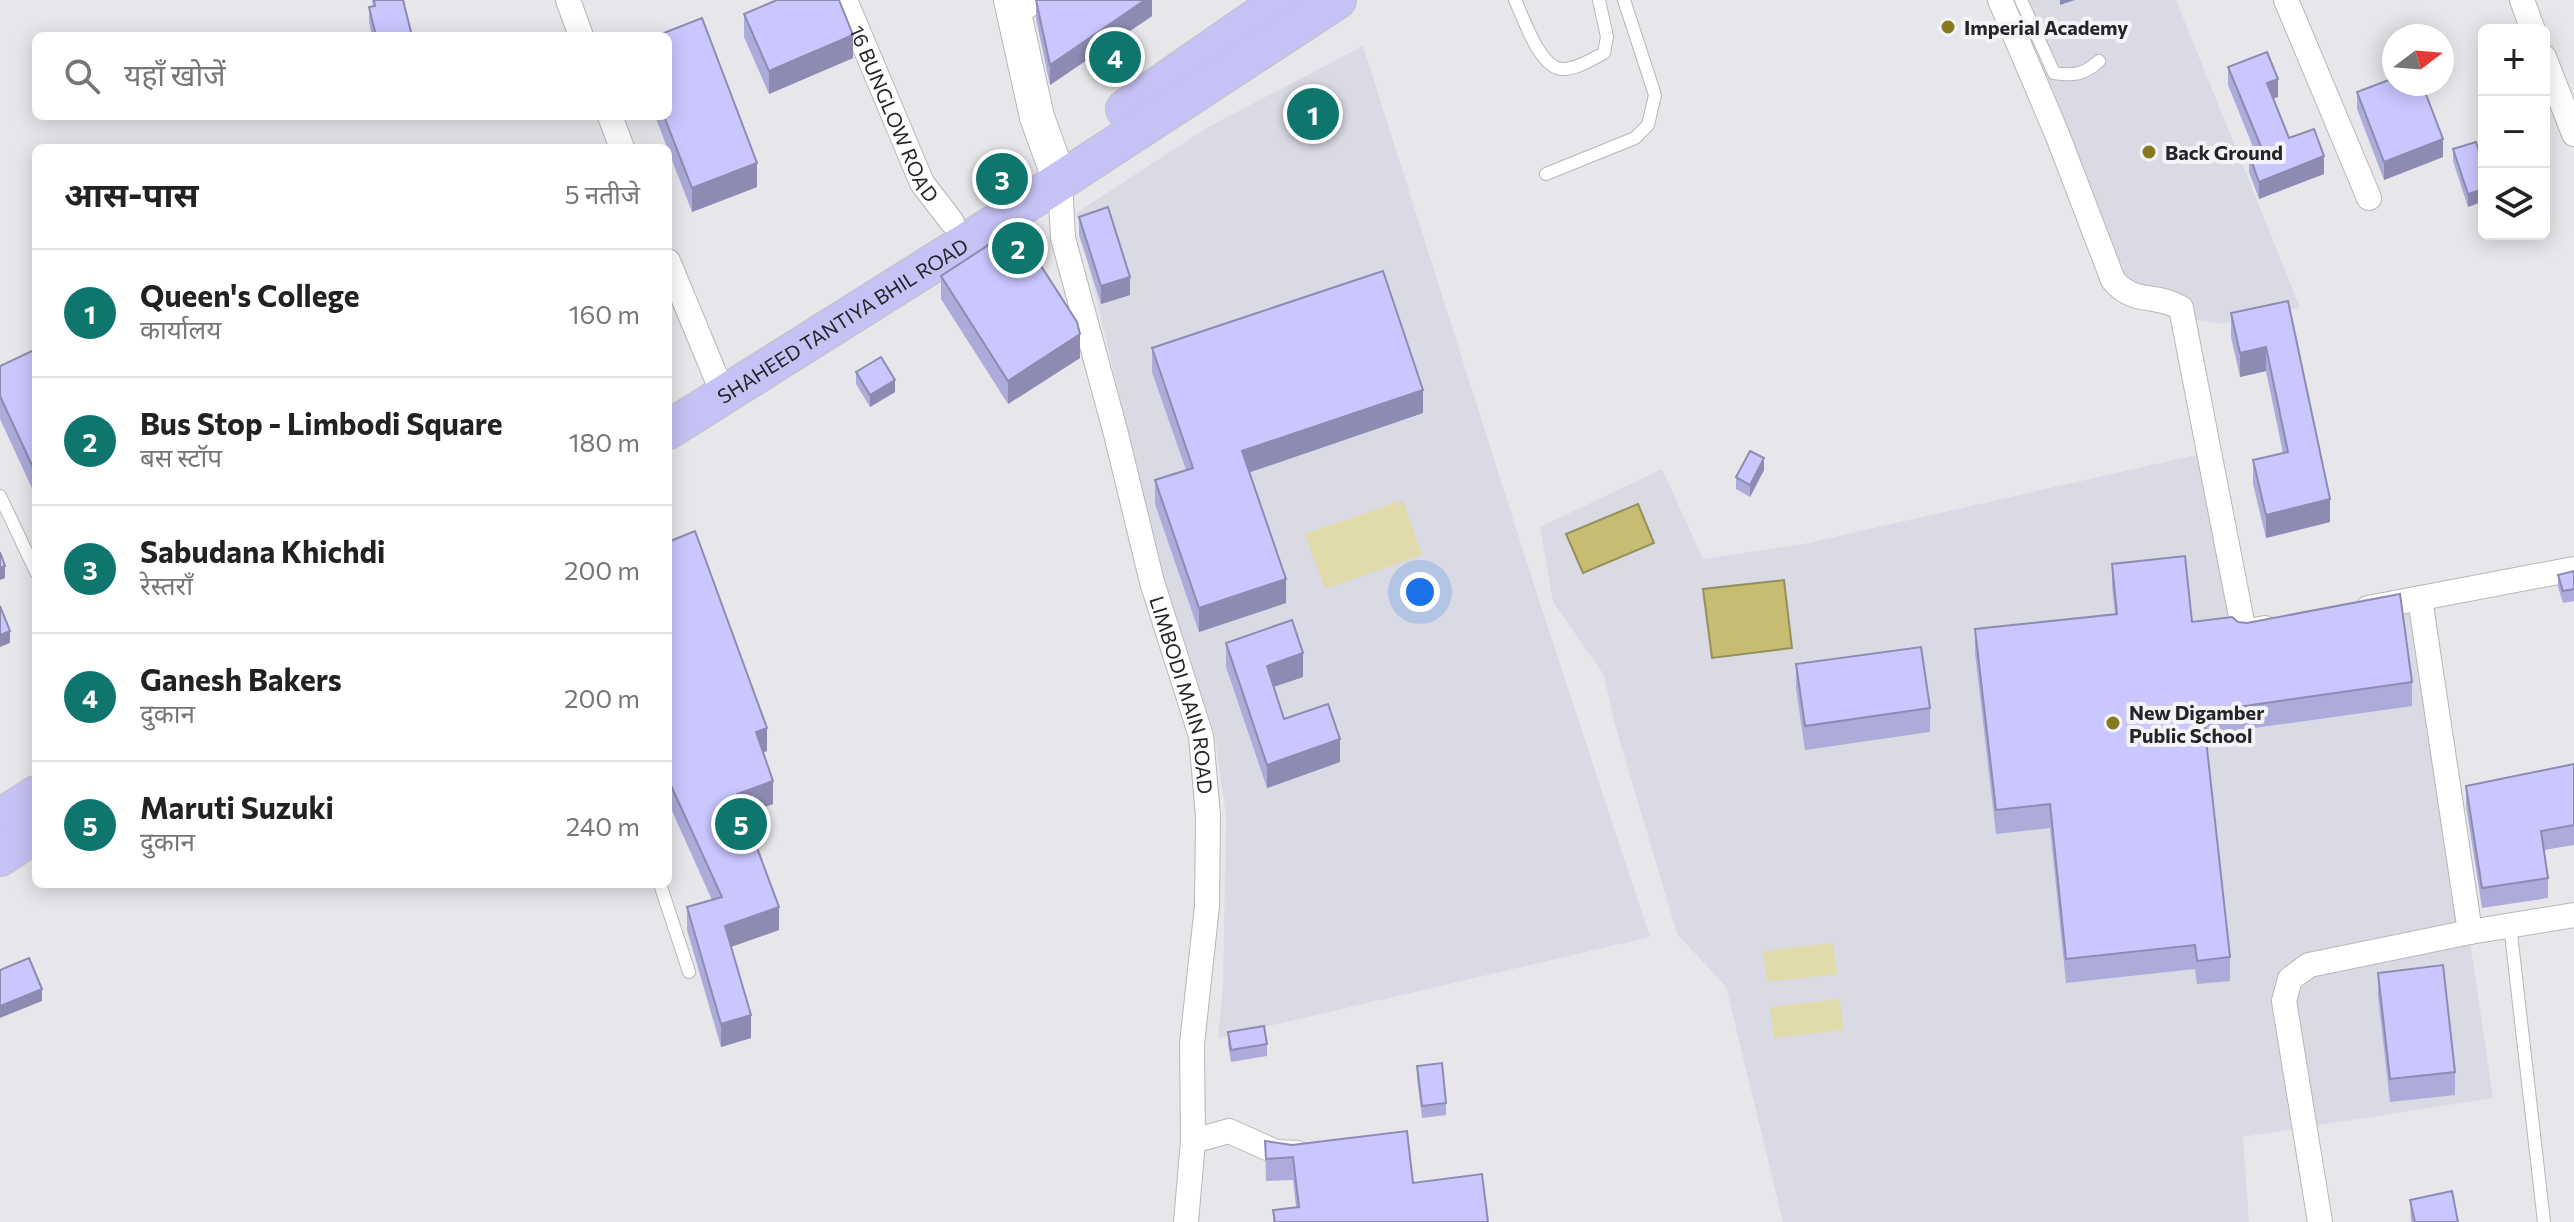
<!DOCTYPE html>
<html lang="hi">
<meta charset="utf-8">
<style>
body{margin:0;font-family:Commissioner,"Noto Sans Devanagari",sans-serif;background:#f6f6f6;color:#222}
.controls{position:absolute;right:24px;top:24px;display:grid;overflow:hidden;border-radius:12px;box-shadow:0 4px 20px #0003}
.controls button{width:72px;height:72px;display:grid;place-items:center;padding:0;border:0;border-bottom:2px solid #e0e0e0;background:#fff;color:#222;font:40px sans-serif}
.compass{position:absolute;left:2382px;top:24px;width:72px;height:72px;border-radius:50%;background:#fff;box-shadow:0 4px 20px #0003;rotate:74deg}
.you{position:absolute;left:1420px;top:592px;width:28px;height:28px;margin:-20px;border:6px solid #fff;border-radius:50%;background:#1a73e8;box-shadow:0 0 0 12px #1a73e833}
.badge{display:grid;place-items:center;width:52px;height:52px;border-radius:50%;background:#0f766e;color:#fff;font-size:26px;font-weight:700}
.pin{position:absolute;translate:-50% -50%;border:4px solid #fff;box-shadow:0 2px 8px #0006}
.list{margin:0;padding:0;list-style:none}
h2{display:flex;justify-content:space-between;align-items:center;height:104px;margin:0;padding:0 32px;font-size:34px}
h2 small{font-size:26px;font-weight:400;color:#767676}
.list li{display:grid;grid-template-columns:52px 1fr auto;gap:24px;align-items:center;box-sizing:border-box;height:128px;padding:0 32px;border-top:2px solid #e0e0e0}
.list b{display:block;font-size:30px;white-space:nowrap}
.list p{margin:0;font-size:26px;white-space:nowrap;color:#767676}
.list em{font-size:26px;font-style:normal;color:#767676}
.icon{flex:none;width:44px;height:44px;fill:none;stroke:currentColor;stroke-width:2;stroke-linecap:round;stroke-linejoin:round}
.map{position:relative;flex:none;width:2574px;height:1222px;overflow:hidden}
.search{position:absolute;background:#fff;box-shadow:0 4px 20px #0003;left:32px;top:32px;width:640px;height:88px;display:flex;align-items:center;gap:20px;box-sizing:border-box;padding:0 28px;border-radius:12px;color:#767676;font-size:30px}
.panel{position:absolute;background:#fff;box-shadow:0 4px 20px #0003;left:32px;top:144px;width:640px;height:744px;border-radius:12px}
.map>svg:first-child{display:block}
.built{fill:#dadae5}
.green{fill:#e1dbac}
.water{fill:#c6bc72;stroke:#968f5c;stroke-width:2}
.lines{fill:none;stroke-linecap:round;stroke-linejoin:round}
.lane-casing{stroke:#b7b7bb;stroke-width:14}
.street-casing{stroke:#b7b7bb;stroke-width:26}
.secondary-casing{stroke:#b7b7bb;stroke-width:36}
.primary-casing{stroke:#c2c2c3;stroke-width:40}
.lane{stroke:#fff;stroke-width:12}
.street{stroke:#fff;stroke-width:24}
.secondary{stroke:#fff;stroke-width:34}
.primary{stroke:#c5c2f5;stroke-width:38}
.wall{fill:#adabda}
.shaded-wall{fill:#8d8bb2}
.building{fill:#c9c7fe;stroke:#8d8bb2;stroke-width:2}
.poi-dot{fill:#86791e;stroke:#f4f4f8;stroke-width:3}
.labels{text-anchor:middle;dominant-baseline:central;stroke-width:8;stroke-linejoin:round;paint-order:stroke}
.poi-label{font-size:20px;font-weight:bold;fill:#252527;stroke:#f4f4f8;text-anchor:start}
.street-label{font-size:20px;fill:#252527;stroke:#f4f4f8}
</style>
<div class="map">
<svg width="2574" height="1222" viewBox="0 0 2574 1222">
<rect width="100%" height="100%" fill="#e7e7eb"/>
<g class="built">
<path d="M2000,0H2176L2300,307L2224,324L2190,319L2123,292Z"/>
<path d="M1363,46L1535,588L1650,937L1218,1038L1223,985L1226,816L1214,732L1162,576L1076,213L1208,127Z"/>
<path d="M2209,452L2244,631L2420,599L2493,1098L2243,1137L2249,1222H1783L1726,987L1677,934L1614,721L1604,675L1553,602L1540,527L1662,469L1703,559L1803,544Z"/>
</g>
<g class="green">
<path d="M1403,500L1422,555L1325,589L1305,534Z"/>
<path d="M1833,943L1837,974L1767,982L1763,951Z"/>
<path d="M1840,999L1843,1030L1774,1038L1770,1007Z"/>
</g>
<g class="water">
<path d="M1638,504L1654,543L1583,573L1566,534Z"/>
<path d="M1784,580L1792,648L1712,658L1703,589Z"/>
</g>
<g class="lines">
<g class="lane-casing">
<g id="lane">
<path d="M1515,0C1524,19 1540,69 1563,69C1577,69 1592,59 1604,53L1607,37L1599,0"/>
<path d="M2021,0L2054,73C2073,76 2084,75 2099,61"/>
<path d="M1546,174L1635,138L1648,125L1655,95L1624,0"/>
<path d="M0,496L36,572"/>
<path d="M660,884L689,972"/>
<path d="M2510,925L2544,1222"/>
</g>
</g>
<g class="street-casing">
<g id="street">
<path d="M568,0L581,36"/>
<path id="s1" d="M845,0L922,183L952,222"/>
<path d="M2000,0L2057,134L2113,280C2133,305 2157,293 2181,308L2244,632L2265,628"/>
<path d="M2286,0L2369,198"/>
<path d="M2522,0L2533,30"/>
<path d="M1013,16L1036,0"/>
<path d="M2544,57L2574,134"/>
<path d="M610,116L622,148"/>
<path id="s2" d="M1060,181L1063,238L1116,434L1152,582L1201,736L1208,816L1207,906L1192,1044L1193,1141L1186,1222"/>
<path d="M668,261L723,394"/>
<path d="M2420,599L2470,932"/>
<path d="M2368,608L2574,569"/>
<path d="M1193,1141L1229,1131L1276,1152L1297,1153"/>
<path d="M2320,1222L2284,1001L2290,979L2309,965L2470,932L2574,915"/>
</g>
</g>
<g class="secondary-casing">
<path id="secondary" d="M1011,0L1037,117L1060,181"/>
</g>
<g class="primary-casing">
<g id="primary">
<path d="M1125,109L1282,0"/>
<path id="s3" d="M668,430L967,242L1337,0"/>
<path d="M0,818L36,795"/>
<path d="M0,857L36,833"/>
</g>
</g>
<use href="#lane" class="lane"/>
<use href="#street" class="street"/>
<use href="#secondary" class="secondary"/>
<use href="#primary" class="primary"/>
</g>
<g class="wall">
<path d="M372,0H403L412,36H372L369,22V7L373,6Z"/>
<path d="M1036,0H1152V16L1050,85L1036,19Z"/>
<path d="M744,14L853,58L769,94L744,37Z"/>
<path d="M2228,67L2278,97L2273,98L2289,138L2324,174L2259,199L2249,172V154L2255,152L2228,85Z"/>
<path d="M2357,92L2443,157L2384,180L2357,109Z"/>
<path d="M655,116H668L757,187L692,212Z"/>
<path d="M2476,142L2468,207L2453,161V149Z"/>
<path d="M1079,217L1130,295L1101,304L1079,235Z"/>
<path d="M941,276L1080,358L1008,404L941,299Z"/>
<path d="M2288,301L2330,522L2266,538L2253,484V460L2283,453L2266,371L2240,377L2231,337V313Z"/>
<path d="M1152,348L1423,413L1249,472L1286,603L1199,632L1155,504V480L1186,470L1152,372Z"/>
<path d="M36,349V497L0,419V366Z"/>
<path d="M856,372L895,392L870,407L856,384Z"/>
<path d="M1764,470L1750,497L1736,489V477Z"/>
<path d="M668,542L767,751L763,753L773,804L745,815L779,930L731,947L751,1038L721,1047L687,930V907L712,900L668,802Z"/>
<path d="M2112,564L2192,622H2238L2412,682V706L2205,735L2230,957V981L2197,984L2195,969L2066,983L2050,828L1996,834L1975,653V629L2115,614L2112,587Z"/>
<path d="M2574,571V601L2563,603L2558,587V575Z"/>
<path d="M1226,643L1303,677L1274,687L1284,719L1340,762L1267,788L1226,667Z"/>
<path d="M1796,664L1930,708V732L1805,750L1796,688Z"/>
<path d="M2574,764V845L2544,850L2548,878V898L2482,908L2466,806V786Z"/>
<path d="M2378,973L2455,1072V1095L2390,1102L2378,996Z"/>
<path d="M1228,1032L1267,1044V1056L1231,1062L1228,1044Z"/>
<path d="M1417,1066L1446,1103V1115L1422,1118L1417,1078Z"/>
<path d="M1265,1141L1413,1183L1488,1222H1273V1210L1296,1207L1293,1180L1266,1181Z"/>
<path d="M2410,1200L2458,1222H2411Z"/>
</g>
<g class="shaded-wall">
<path d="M1145,0H1152V16L1050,85V65Z"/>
<path d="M2060,0H2075L2060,5Z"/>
<path d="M853,35V58L769,94V71Z"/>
<path d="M2278,79V97L2267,101V83Z"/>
<path d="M2443,139V157L2384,180V162Z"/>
<path d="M2324,156V174L2259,199V182Z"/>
<path d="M757,163V187L692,212V188Z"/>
<path d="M2484,189V201L2468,207V194Z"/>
<path d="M1130,277V295L1101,304V286Z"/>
<path d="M1080,334V358L1008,404V381Z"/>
<path d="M2266,347V371L2240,377V353Z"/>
<path d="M895,380V392L870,407V395Z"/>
<path d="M1423,390V413L1242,475V451Z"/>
<path d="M1764,458V470L1750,497V485Z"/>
<path d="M2330,499V522L2266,538V515Z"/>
<path d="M5,566V578L0,580V568Z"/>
<path d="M1286,579V603L1199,632V608Z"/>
<path d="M10,631V643L0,647V635Z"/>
<path d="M1303,653V677L1267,689V666Z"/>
<path d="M767,728V751L756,755V732Z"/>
<path d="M1340,739V762L1267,788V765Z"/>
<path d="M773,781V804L737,817V794Z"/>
<path d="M779,907V930L725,949V926Z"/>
<path d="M42,989V1001L0,1018V1006Z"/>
<path d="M751,1015V1038L721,1047V1024Z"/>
</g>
<g class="building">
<path d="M374,0H403L412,36H376L369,7L375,6Z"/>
<path d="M777,0H839L853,35L769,71L744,14Z"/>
<path d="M1036,0H1145L1050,65Z"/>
<path d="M702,18L757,163L692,188L664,116H668V36H656Z"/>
<path d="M2267,52L2278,79L2267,83L2289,138L2314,129L2324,156L2259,182L2249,154L2262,149L2228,67Z"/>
<path d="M2394,78V84H2422L2443,139L2384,162L2357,92Z"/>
<path d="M2476,142L2484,167V189L2468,194L2453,149Z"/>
<path d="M1108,207L1130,277L1101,286L1079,217Z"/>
<path d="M1016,227L1077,322L1080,334L1008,381L941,276Z"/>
<path d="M1383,271L1423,390L1242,451L1286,579L1199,608L1155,480L1193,468L1152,348Z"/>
<path d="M2288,301L2330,499L2266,515L2253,460L2288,452L2266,347L2240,353L2231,313Z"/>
<path d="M36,349V474L0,396V366Z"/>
<path d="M881,357L895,380L870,395L856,372Z"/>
<path d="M1750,451L1764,458L1750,485L1736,477Z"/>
<path d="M695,531L767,728L756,732L773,781L737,794L779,907L725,926L751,1015L721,1024L687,907L722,897L668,779V542Z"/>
<path d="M0,552L5,566L0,568Z"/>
<path d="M2185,556L2192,622L2232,617L2238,622L2247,623L2400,594L2412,682L2203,712L2230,957L2197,961L2195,945L2066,959L2050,804L1996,810L1975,629L2117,614L2112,564Z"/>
<path d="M2574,571V589L2563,591L2558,575Z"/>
<path d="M0,606L10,631L0,635Z"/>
<path d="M1292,620L1303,653L1267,666L1284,719L1328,704L1340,739L1267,765L1226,643Z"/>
<path d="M1921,647L1930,708L1805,726L1796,664Z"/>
<path d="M2574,764V825L2541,831L2548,878L2482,888L2466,786Z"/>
<path d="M29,958L42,989L0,1006V970Z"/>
<path d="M2443,965L2455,1072L2390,1079L2378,973Z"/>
<path d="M1264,1026L1267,1044L1231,1050L1228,1032Z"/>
<path d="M1442,1063L1446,1103L1422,1106L1417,1066Z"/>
<path d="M1407,1131L1413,1183L1482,1174L1488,1222H1275L1273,1210L1299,1207L1293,1157L1266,1159L1265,1141L1292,1145Z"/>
<path d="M2452,1191L2458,1222H2415L2410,1200Z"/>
</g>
<g class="poi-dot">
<circle cx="1948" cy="27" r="8"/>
<circle cx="2149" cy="152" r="8"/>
<circle cx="2113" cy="723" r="8"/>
</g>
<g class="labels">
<g class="poi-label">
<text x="1964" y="27">Imperial Academy</text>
<text x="2165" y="152">Back Ground</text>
<text x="2129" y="712">New Digamber<tspan x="2129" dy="23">Public School</tspan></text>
</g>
<g class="street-label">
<text stroke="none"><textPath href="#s1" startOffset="124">16 BUNGLOW ROAD</textPath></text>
<text stroke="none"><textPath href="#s3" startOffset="206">SHAHEED TANTIYA BHIL ROAD</textPath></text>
<text stroke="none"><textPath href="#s2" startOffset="530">LIMBODI MAIN ROAD</textPath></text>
</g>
</g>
</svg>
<div class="controls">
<button>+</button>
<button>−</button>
<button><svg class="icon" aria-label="layers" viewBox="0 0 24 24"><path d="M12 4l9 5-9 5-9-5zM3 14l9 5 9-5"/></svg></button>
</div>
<svg class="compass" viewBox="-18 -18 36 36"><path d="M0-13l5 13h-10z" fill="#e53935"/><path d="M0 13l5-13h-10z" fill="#767676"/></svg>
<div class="you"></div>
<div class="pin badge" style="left:1313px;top:114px">1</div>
<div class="pin badge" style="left:1018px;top:248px">2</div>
<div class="pin badge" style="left:1002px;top:179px">3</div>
<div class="pin badge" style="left:1115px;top:57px">4</div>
<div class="pin badge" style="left:741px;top:824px">5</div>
<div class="search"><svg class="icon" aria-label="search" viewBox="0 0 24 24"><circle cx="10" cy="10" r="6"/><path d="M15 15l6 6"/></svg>यहाँ खोजें</div>
<section class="panel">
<h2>आस-पास<small>5 नतीजे</small></h2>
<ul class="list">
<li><span class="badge">1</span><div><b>Queen's College</b><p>कार्यालय</p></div><em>160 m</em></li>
<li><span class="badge">2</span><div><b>Bus Stop - Limbodi Square</b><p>बस स्टॉप</p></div><em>180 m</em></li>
<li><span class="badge">3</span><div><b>Sabudana Khichdi</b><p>रेस्तराँ</p></div><em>200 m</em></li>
<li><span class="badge">4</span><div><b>Ganesh Bakers</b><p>दुकान</p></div><em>200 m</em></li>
<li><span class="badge">5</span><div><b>Maruti Suzuki</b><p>दुकान</p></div><em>240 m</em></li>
</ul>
</section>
</div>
